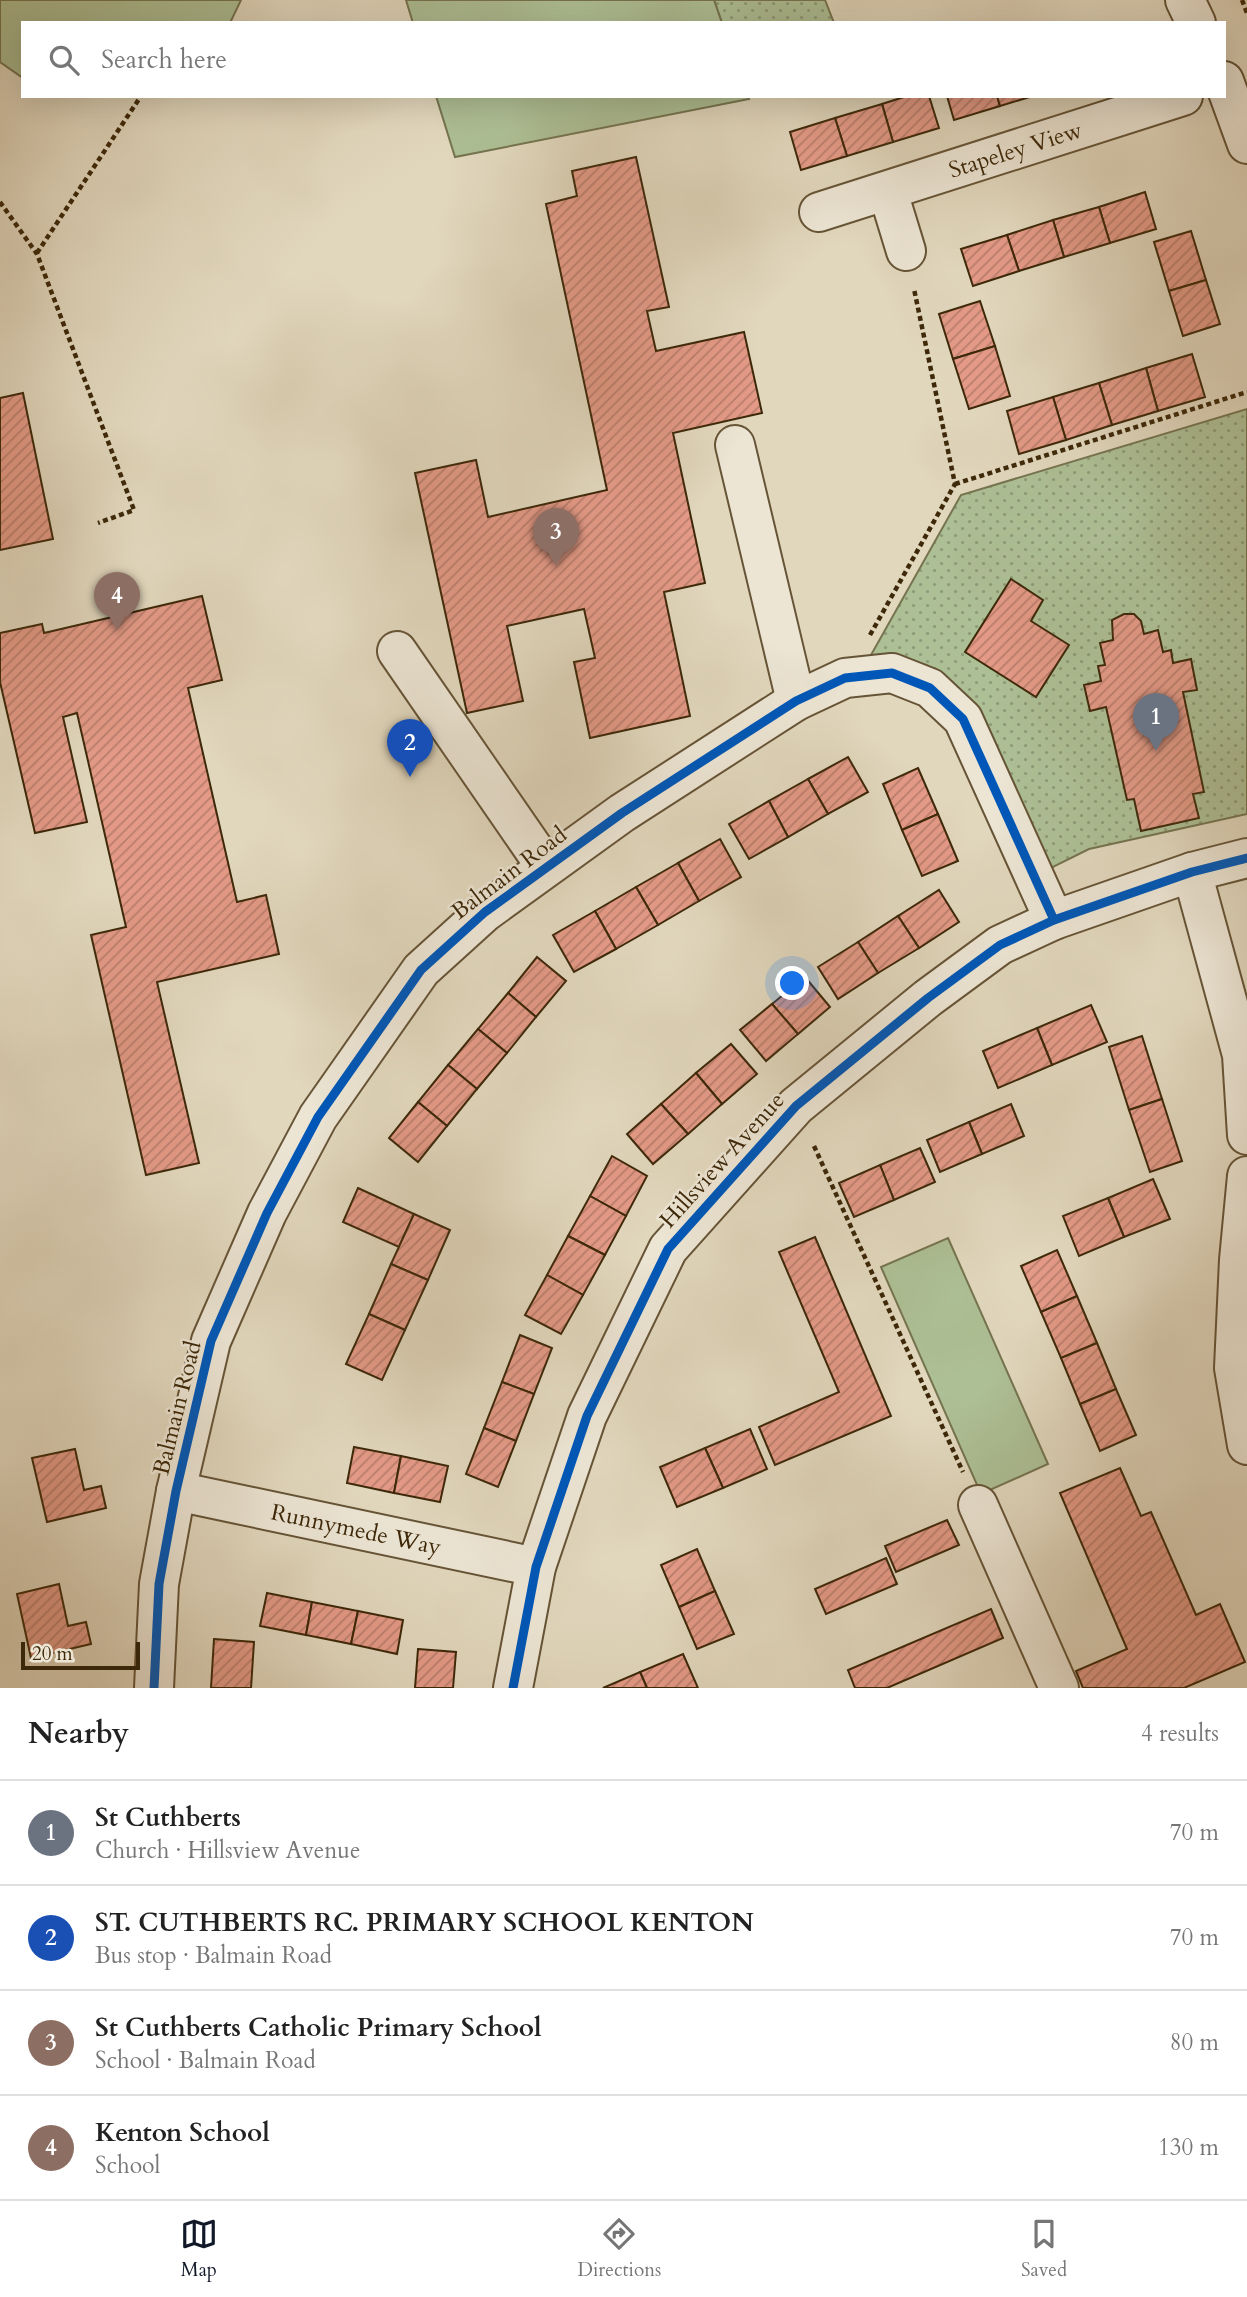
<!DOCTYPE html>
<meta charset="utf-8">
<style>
body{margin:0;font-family:Cardo,serif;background:#f6f6f6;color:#222}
.scale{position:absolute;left:21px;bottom:18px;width:119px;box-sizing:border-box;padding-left:7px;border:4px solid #3d2809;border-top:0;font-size:19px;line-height:24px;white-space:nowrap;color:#3d2809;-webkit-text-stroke:5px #ece5d4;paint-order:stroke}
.you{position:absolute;left:793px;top:984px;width:24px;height:24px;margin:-18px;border:5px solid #fff;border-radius:50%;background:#1a73e8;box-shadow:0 0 0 10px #1a73e833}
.badge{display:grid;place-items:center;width:46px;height:46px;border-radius:50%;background:#111827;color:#fff;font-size:23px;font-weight:700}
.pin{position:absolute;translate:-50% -58px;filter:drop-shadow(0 2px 4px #0008)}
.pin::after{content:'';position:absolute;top:37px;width:24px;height:21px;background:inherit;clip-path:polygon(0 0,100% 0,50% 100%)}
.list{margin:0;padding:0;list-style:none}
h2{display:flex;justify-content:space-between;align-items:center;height:91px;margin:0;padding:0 28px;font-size:30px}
h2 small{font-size:23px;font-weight:400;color:#767676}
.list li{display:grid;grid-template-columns:46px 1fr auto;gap:21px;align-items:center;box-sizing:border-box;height:105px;padding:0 28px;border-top:2px solid #e0e0e0}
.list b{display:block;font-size:26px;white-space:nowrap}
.list p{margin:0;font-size:23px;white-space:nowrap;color:#767676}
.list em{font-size:23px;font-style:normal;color:#767676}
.icon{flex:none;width:38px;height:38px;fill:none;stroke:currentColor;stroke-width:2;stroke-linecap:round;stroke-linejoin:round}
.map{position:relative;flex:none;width:1247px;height:1688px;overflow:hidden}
.search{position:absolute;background:#fff;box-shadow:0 7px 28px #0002;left:21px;right:21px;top:21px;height:77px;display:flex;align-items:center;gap:18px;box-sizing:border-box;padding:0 24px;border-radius:0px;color:#767676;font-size:26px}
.sheet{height:511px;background:#fff}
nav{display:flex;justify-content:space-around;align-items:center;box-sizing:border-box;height:98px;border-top:2px solid #e0e0e0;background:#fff;font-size:19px;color:#767676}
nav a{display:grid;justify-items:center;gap:4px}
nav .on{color:#111827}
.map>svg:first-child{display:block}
.grass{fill:url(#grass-dots);stroke:#75744f;stroke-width:2}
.green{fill:#adbf95;stroke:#75744f;stroke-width:2}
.building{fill:url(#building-hatch);stroke:#3d2809;stroke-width:2}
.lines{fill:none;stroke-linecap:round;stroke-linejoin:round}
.minor-casing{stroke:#665436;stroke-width:42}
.path{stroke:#3d2809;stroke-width:4.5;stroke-dasharray:5 3.5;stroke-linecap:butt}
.minor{stroke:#ece5d4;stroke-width:38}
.cycleway-casing{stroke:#ece5d4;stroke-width:13}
.cycleway{stroke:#0057b8;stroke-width:9}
.labels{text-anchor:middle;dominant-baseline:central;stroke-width:5;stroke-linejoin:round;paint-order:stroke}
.street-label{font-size:23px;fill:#3d2809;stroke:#ece5d4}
</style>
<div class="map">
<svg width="1247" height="1688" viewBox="0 0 1247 1688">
<defs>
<pattern id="grass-dots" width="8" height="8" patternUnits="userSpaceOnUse" patternTransform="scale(1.75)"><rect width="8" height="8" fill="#adbf95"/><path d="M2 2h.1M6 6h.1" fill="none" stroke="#8e9b78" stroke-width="1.8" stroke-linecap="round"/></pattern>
<pattern id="building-hatch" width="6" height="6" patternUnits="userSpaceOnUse" patternTransform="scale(1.75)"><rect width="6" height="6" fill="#e49a87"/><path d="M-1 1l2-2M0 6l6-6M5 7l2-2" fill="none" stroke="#ba7e6d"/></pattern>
</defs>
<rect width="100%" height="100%" fill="#e1d7bd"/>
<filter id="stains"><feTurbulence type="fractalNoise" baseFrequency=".00286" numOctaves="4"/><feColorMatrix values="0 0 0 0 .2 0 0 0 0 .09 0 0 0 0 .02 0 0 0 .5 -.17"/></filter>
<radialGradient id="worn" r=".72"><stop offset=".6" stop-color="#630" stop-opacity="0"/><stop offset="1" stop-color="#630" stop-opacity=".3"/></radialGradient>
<g class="grass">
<path d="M714,0H825L834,23H722Z"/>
<path d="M1247,409V814L1089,849L1047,870L975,704L926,665L871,655L961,495Z"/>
</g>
<g class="green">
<path d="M0,0H241L230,23H23V78L0,62Z"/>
<path d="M406,0H714L722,23H413Z"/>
<path d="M436,96H748L749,99L455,157Z"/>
<path d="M948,1238L1048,1464L981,1494L881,1267Z"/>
</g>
<g class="building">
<path d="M907,96H929L939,128L893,142L882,104Z"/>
<path d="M947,96H997L1000,106L954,120Z"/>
<path d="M997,96H1033L1000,106Z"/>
<path d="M882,104L893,142L847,156L835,118Z"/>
<path d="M835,118L847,156L801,170L790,132Z"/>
<path d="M636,157L669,307L647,311L656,351L744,332L762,413L673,433L705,583L664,592L690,716L590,738L574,662L595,658L584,609L507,626L523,701L467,713L415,473L476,460L488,517L607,490L546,204L577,196L572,171Z"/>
<path d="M1145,192L1156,229L1110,243L1099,207Z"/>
<path d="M1099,207L1110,243L1064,257L1053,220Z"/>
<path d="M1053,220L1064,257L1019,271L1007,235Z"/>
<path d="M1191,231L1206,280L1169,291L1154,242Z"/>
<path d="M1007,235L1019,271L973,286L961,249Z"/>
<path d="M1206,280L1220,324L1183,336L1169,291Z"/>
<path d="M980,301L995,346L953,359L939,314Z"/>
<path d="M995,346L1010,396L969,409L953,359Z"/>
<path d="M1192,354L1205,397L1158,411L1146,368Z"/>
<path d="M1146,368L1158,411L1112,425L1099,383Z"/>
<path d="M1099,383L1112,425L1066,440L1053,397Z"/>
<path d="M23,393L53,539L0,550V398Z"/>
<path d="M1053,397L1066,440L1019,454L1007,411Z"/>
<path d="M1011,579L1043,600L1031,621L1069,645L1036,697L965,652Z"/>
<path d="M202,596L222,680L188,688L237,902L266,895L279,954L157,982L199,1163L146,1175L91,935L126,927L77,713L63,717L87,822L35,833L0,682V633L42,624L44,633Z"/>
<path d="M1124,614H1134L1141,621L1144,634L1158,630L1163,652L1171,650L1173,663L1191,659L1197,690L1183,692L1204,792L1193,794L1199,818L1141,831L1134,799L1127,800L1106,707L1090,711L1084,685L1101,681L1098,666L1105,665L1100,643L1113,640L1112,620Z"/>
<path d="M848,757L868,792L828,814L808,779Z"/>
<path d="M918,768L938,814L902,830L883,784Z"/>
<path d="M808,779L828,814L788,837L769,801Z"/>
<path d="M769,801L788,837L749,859L729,824Z"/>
<path d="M938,814L958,861L922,876L902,830Z"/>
<path d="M720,839L741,877L699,901L678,863Z"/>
<path d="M678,863L699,901L658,925L636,887Z"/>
<path d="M636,887L658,925L616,949L595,911Z"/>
<path d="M939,890L959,922L919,948L898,916Z"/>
<path d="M595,911L616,949L574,972L553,935Z"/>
<path d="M898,916L919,948L878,973L858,942Z"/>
<path d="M858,942L878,973L838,999L818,967Z"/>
<path d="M537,957L566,981L536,1017L508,993Z"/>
<path d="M805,977L830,1007L798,1034L772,1004Z"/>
<path d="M508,993L536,1017L507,1053L478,1029Z"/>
<path d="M772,1004L798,1034L766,1061L740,1030Z"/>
<path d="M1091,1005L1107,1042L1052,1065L1037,1028Z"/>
<path d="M1037,1028L1052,1065L998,1088L983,1051Z"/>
<path d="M478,1029L507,1053L477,1089L448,1065Z"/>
<path d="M1142,1036L1162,1099L1129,1110L1109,1047Z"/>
<path d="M731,1044L757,1074L722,1104L696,1073Z"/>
<path d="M448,1065L477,1089L447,1126L418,1102Z"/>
<path d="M696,1073L722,1104L688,1134L661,1104Z"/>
<path d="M1162,1099L1182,1161L1150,1172L1129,1110Z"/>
<path d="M418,1102L447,1126L418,1162L389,1138Z"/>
<path d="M661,1104L688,1134L653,1164L627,1134Z"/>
<path d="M1011,1104L1024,1136L982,1154L969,1122Z"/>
<path d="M969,1122L982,1154L940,1172L927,1140Z"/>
<path d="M920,1148L935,1182L894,1200L880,1165Z"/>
<path d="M612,1156L647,1176L626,1216L590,1196Z"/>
<path d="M880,1165L894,1200L854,1217L839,1183Z"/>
<path d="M1153,1179L1170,1219L1124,1237L1108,1198Z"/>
<path d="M358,1188L414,1214L399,1247L343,1222Z"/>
<path d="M590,1196L626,1216L605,1255L568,1236Z"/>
<path d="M1108,1198L1124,1237L1079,1256L1063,1216Z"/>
<path d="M414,1214L450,1230L428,1280L391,1264Z"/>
<path d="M568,1236L605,1255L583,1295L547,1275Z"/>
<path d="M815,1237L891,1416L775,1465L759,1427L839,1392L779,1252Z"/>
<path d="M1057,1250L1077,1296L1041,1312L1021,1266Z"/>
<path d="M391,1264L428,1280L405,1330L369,1314Z"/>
<path d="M547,1275L583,1295L561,1334L525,1315Z"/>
<path d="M1077,1296L1097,1343L1061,1358L1041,1312Z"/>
<path d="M369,1314L405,1330L382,1380L346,1364Z"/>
<path d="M520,1335L552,1348L534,1394L502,1382Z"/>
<path d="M1097,1343L1116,1389L1080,1404L1061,1358Z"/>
<path d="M502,1382L534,1394L516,1441L484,1428Z"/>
<path d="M1116,1389L1136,1435L1100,1451L1080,1404Z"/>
<path d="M484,1428L516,1441L498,1487L466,1474Z"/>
<path d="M750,1429L767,1469L723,1488L705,1448Z"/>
<path d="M354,1447L401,1456L394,1493L347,1483Z"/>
<path d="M705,1448L723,1488L677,1507L660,1467Z"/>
<path d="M75,1449L84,1490L101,1486L106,1508L47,1522L32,1458Z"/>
<path d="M401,1456L448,1466L440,1502L394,1493Z"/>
<path d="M1120,1468L1141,1516L1151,1512L1196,1615L1220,1604L1245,1662L1184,1688H1083L1076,1671L1127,1649L1060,1493Z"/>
<path d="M947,1520L959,1545L896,1572L885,1546Z"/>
<path d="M697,1549L715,1591L679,1607L661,1565Z"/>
<path d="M886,1558L897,1584L826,1614L815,1589Z"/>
<path d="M59,1584L68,1626L86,1622L91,1644L31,1658L17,1594Z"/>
<path d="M715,1591L734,1634L697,1649L679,1607Z"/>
<path d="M267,1593L312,1602L306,1635L260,1626Z"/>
<path d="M312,1602L358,1611L351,1644L306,1635Z"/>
<path d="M991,1609L1003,1638L887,1688H855L848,1670Z"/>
<path d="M358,1611L403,1620L397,1654L351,1644Z"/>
<path d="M214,1639L254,1642L251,1688H211Z"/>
<path d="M418,1649L456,1652L453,1688H415Z"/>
<path d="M683,1654L698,1688H647L640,1672Z"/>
<path d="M640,1672L647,1688H603Z"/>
</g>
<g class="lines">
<g class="minor-casing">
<g id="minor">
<path d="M1185,0L1196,23"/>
<path d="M1224,81L1247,144"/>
<path d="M888,192L906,251"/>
<path id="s1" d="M819,212L1183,96"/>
<path d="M735,445L796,701"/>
<path d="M397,651L546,867"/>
<path d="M1192,872L1242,1055L1247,1135"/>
<path d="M1247,1176L1239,1260L1234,1368L1247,1445"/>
<path id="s2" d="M176,1491L536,1567"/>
<path d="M978,1505L1059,1688"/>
<path d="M154,1688L159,1584L176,1491L211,1341L267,1213L318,1117L421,970L485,912L622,813L796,701L845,678L892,673L930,688L963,719L1054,920"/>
<path d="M513,1688L536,1567L587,1416L668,1249L796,1106L928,998L1000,945L1054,920L1192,872L1247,858"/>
</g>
</g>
<g class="path">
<path d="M1242,0L1247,13"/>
<path d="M0,202L37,254L134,510L98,523"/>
<path d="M37,253L141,96"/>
<path d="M955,484L1247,392"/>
<path d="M870,635L955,484L914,289"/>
<path d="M814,1146L963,1472"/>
</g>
<use href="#minor" class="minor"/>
<g class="cycleway-casing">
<g id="cycleway">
<path d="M154,1688L159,1584L176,1491L211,1341L267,1213L318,1117L421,970L485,912L622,813L796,701L845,678L892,673L930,688L963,719L1054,920"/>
<path d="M513,1688L536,1567L587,1416L668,1249L796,1106L928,998L1000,945L1054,920L1192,872L1247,858"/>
</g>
</g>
<use href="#cycleway" class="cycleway"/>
</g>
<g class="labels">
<g class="street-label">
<text stroke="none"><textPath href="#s1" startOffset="206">Stapeley View</textPath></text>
<text transform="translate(509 873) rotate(-37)">Balmain Road</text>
<text transform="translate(722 1160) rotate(-48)">Hillsview Avenue</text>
<text transform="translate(177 1408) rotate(-76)">Balmain Road</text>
<text stroke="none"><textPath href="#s2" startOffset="184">Runnymede Way</textPath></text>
</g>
</g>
<rect width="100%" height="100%" filter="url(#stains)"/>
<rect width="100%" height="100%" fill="url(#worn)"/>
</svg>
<div class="scale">20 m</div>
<div class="you"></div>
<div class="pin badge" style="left:1156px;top:751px;background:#6b7280">1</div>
<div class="pin badge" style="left:410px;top:777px;background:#1a4fb4">2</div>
<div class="pin badge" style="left:556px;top:566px;background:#8d6e63">3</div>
<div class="pin badge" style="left:117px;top:630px;background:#8d6e63">4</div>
<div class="search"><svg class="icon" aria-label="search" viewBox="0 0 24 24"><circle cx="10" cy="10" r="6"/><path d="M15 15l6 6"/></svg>Search here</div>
</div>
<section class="sheet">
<h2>Nearby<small>4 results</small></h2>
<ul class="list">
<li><span class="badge" style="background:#6b7280">1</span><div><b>St Cuthberts</b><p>Church · Hillsview Avenue</p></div><em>70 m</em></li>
<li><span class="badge" style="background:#1a4fb4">2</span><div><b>ST. CUTHBERTS RC. PRIMARY SCHOOL KENTON</b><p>Bus stop · Balmain Road</p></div><em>70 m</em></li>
<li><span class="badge" style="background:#8d6e63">3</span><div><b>St Cuthberts Catholic Primary School</b><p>School · Balmain Road</p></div><em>80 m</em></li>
<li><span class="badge" style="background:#8d6e63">4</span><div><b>Kenton School</b><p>School</p></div><em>130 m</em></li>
</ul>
</section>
<nav>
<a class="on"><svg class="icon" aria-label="map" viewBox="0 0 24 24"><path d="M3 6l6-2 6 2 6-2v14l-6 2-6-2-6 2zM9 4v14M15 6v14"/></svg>Map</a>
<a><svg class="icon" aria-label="directions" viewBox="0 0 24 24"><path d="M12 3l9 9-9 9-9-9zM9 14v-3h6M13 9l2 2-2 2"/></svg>Directions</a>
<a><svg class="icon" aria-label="saved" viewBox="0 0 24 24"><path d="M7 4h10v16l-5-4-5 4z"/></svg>Saved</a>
</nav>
